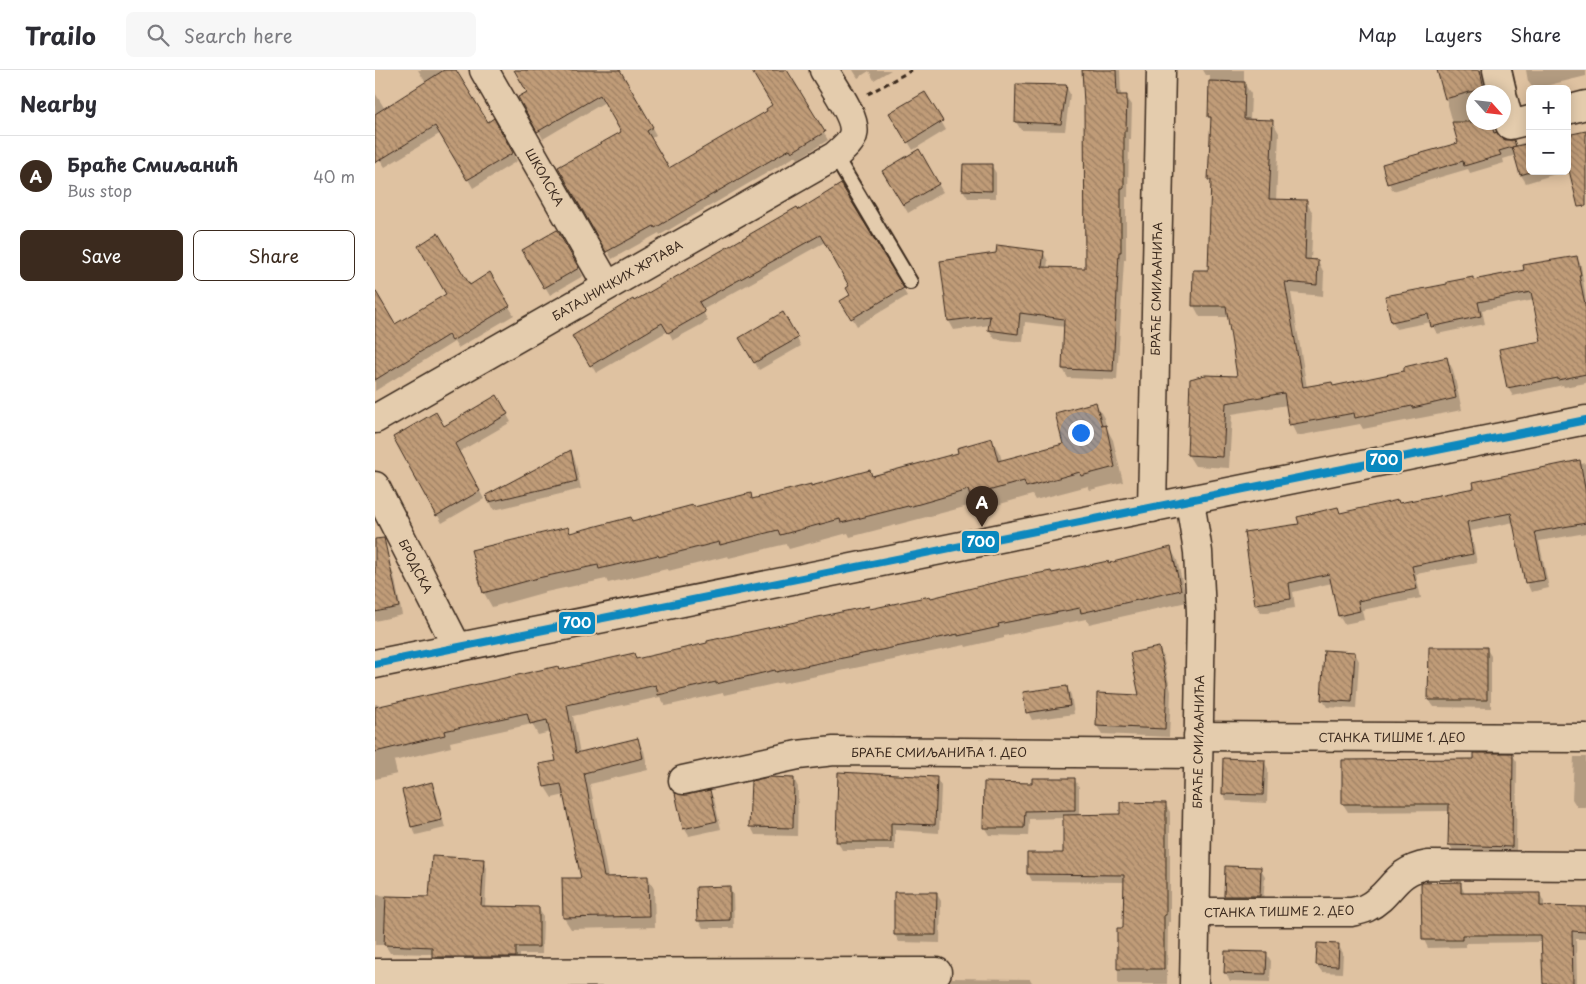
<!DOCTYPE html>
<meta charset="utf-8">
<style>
body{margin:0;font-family:"Playpen Sans",sans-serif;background:#f7f7f7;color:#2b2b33}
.controls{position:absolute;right:15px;top:15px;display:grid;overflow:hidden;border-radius:8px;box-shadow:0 2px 12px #0003}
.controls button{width:45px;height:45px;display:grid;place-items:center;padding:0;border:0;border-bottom:1px solid #e1e1e2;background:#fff;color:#2b2b33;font:25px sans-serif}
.compass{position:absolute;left:1091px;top:15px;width:45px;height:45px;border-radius:50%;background:#fff;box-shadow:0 2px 12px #0003;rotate:117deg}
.you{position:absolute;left:705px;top:362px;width:18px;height:18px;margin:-12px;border:4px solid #fff;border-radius:50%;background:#1a73e8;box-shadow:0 0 0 8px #1a73e833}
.badge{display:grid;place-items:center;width:32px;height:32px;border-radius:50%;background:#3b2a1e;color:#fff;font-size:16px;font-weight:700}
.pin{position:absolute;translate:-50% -41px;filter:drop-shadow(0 1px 2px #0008)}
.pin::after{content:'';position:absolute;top:26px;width:18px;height:15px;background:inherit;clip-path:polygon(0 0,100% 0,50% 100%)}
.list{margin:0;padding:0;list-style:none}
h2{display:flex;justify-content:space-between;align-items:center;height:65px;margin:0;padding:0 20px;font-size:21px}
h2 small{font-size:16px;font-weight:400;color:#7c7c81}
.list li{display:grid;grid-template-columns:32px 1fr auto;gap:15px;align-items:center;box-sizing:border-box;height:80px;padding:0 20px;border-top:1px solid #e1e1e2}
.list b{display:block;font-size:19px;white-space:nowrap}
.list p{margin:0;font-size:16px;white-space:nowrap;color:#7c7c81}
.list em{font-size:16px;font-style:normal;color:#7c7c81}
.actions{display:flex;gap:10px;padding:15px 20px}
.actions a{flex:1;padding:11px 0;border:1px solid #3b2a1e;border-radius:8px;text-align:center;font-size:18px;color:#3b2a1e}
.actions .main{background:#3b2a1e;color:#fff}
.icon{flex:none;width:28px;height:28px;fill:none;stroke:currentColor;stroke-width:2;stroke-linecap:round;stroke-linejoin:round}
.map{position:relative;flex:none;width:1211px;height:914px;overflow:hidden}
header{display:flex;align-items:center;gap:30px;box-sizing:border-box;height:70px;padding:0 25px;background:#fff;border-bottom:1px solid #e1e1e2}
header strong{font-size:24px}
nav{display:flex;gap:28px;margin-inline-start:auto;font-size:18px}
.search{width:350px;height:45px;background:#f7f7f7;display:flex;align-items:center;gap:12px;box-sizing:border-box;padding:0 18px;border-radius:8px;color:#7c7c81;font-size:19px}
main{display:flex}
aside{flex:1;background:#fff}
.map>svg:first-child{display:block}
.shadow{fill:#0003}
.building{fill:url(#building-back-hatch);stroke:#3b2a1e}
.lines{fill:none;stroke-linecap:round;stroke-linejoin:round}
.lane-casing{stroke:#3b2a1e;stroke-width:18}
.street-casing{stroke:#3b2a1e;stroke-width:31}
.secondary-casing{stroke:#3b2a1e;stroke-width:31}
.path{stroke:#3b2a1e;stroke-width:3;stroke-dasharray:5 4;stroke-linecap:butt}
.lane{stroke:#e4ccad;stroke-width:14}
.street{stroke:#e4ccad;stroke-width:28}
.secondary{stroke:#e4ccad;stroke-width:28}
.bus-1-casing{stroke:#e4ccad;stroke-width:11}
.bus-1{stroke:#0988be;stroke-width:8}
.labels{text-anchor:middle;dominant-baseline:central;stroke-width:4.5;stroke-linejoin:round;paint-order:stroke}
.street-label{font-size:12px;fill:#3b2a1e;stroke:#e4ccad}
.line-badge{stroke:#e4ccad;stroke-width:2}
.badge-label{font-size:14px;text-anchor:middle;font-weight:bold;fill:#fff}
</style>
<header>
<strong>Trailo</strong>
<div class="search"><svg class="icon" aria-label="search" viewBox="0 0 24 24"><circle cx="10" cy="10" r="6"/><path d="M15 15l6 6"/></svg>Search here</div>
<nav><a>Map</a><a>Layers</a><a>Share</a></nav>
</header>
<main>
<aside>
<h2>Nearby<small></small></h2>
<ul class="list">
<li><span class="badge">A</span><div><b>Браће Смиљанић</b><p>Bus stop</p></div><em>40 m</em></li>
</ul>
<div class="actions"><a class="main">Save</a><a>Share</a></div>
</aside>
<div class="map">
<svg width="1211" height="914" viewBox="0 0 1211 914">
<defs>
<pattern id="building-back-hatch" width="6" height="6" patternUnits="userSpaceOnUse" patternTransform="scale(1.25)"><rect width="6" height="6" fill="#c09c78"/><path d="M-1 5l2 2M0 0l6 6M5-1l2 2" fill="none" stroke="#9d7f62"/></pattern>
</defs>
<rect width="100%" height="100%" fill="#dfc2a1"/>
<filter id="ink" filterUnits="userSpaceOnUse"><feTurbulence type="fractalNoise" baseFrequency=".02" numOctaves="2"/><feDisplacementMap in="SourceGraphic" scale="10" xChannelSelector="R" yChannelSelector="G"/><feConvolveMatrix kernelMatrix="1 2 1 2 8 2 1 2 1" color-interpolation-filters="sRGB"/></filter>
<g filter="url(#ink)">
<g class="shadow">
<path d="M43,0H79L112,53L118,50L142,91L98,118L66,63L10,97L0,82V23L10,39L51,13Z"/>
<path d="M140,0H245L281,65L275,69L293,100L394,41L399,36L377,0H411L453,70L423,89L421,86L285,165L284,163L237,189L185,97L248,62L230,32L168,69L145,28L153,23Z"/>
<path d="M478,0H516L499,10L494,1L483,8Z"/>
<path d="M708,0H745L746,26H751L757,35L756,69H754L753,127H751V190H749L742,310L693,308L688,299L690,257L650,252L648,272L620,269L614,260L615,255L579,260L574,251L668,182L673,191L672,198L711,200L710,33Z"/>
<path d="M828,0H869V13L876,24L875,50L897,51L904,63L901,131L931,132L938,143L936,191H943L949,203L948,226L916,223L932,318L959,317L1031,302L1072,288L1078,300L1087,340L988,359L985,354L922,366L916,354L912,335L857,344L854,398L820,396L813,385L864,308L854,247H825L819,236L834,201L837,116L834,110L837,51L834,47L835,5H831Z"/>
<path d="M1063,0H1106L1112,22H1098V52H1118L1123,67L1141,75L1155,71V101H1190L1151,113L1146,105L1141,85L1128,89L1129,93L1095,103L1093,99L1018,121L1014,113L1084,74Z"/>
<path d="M1151,0H1211V6L1158,19L1153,11Z"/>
<path d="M642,15L691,16L695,24L690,61L646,60L641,52Z"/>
<path d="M550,23L571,60L538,80L516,43Z"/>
<path d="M543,81L568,122L533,143L509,101Z"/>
<path d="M616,95L621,103V128H593L588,120Z"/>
<path d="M466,116L532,226L482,256L467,231L476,225V216L450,172L327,240L333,251L298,270L293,261L221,303L199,266L424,142Z"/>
<path d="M182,162L208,206L175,225L149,181Z"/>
<path d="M1201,187L1206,195L1211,230V313L1189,317L1188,315L1138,326L1133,318L1168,272L1159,230L1107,240L1110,254L1062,264L1056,252L1021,259L1017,251L1074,215L1097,208L1099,211L1151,201Z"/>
<path d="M114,204L139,245L83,278L79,272L0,321V229L20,256Z"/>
<path d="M408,244L426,276L384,300L366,268Z"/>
<path d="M122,327L136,352L84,382L109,429L67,453L20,368L69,358Z"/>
<path d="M721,334L729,348L732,359L738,370L748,412L715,420L713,416L660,430L657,425L604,440L601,434L475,467L473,463L414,479L411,474L354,488L353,486L293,501L292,499L233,513L231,509L171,522L117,537L109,523L98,481L193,458L196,464L257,452L375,424L378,430L436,417L495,401L498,407L585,383L617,370L625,384L627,391L689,375Z"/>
<path d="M196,382L200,390L206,419L119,440L115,432Z"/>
<path d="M1204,392L1206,394L1211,393V463L1164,471L1174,518L1156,522L1152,513L1139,452L1096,461L1102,493L1041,504L1046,528L987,540L989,550L969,554L964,546L957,513L918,522L920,538L886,543L881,534L870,463L925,455L963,438L966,444L1101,419Z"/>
<path d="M796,479L802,490L812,532L714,554L711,549L629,566V568L591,577L590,575L408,613V612L349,625L348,623L291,636L285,627L198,646L205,684L262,670L269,681L273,700L215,714L233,808L273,807L279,819L280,857L196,859L189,848L207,809L190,725L177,728L170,717L166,695L182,691L176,662L163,665L157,654L75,672L76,677L19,691L22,704L0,709V634H2L4,638L259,584L262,590L495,540L556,530L734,494Z"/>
<path d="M15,497L19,505L27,545L0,551V500Z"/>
<path d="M1111,578L1116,586V638L1059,637L1054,630Z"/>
<path d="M784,579L788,586L796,622L794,667L727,664L722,656L723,624L765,626Z"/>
<path d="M980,583L984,591L981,639L952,637L947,629Z"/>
<path d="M692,617L696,625L699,644L657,650L653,642Z"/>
<path d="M1137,684L1142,692L1141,784L1079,783L1075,775V741L973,742L968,734L1100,691Z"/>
<path d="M1199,687H1211V737H1202L1197,729Z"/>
<path d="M889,691L893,699L892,733L852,731L848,723Z"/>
<path d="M561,708L566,716L564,763L520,760V780H467L463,772Z"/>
<path d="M419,709L423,717L422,766L380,765L376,757Z"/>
<path d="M699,709L704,717V746L746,745L790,734L795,742V852H793L792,914H743V860H750V812L657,811L653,803L689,785V748L654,749L653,766L614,765L609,757L658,714Z"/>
<path d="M57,714L61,722L70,758L41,765L37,757Z"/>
<path d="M334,722L339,729L346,759L314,766L309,758L311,727Z"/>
<path d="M108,790L112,798L110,838H163L168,846L167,884H145V895H63L58,884L15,883L10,875H0V825L55,828Z"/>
<path d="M851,797L885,798L890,806L888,834H855L850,826Z"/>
<path d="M1085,813L1090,824H1165L1169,832V837L1211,839V869H1201L1202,914H1169L1167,872L1091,873V877L1053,878L1049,870L1048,814Z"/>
<path d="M354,817L358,825L359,858H328L323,850Z"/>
<path d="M561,823L566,831L565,873L524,872L520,865Z"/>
<path d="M963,875L968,883L967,903L947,902L942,895Z"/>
<path d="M891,883L896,891L895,912L855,911L851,903Z"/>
<path d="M577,908L655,909L658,914H573Z"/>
</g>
<g class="building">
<path d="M69,0H81L113,52L119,48L138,83L92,110L60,56L0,93V44Z"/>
<path d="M139,0H245L278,57L272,61L294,98L392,41L391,39L397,35L376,0H412L450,62L417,82L415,79L280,158L279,156L231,182L183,97L246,62L225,25L162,62L143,27L152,22Z"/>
<path d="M707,0H741L742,25H752L751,61H749V118H746V182H744L738,301L687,299L689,249L645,243L643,264L613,260L615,246L573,251L565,191L621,183L622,175L669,181L667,197L710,198L709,33Z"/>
<path d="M1062,0H1105L1109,18L1070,29Z"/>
<path d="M834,11L870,12L869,49L898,50L894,129L932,130L930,189L943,190L942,215L910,212L928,317L957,312L958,316L1029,301V297L1072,287L1081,328L1038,338L1037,336L980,348L979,343L914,355L909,323L851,333L848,387L812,385L815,309L830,305L862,306L851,236H817L818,200H833L836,110H833L836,47H833Z"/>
<path d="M641,14L692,15L686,54L640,52Z"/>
<path d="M550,22L568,51L532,73L514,43Z"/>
<path d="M1077,52H1116L1119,63L1122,62L1124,66L1130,70H1139L1141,76L1124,81L1126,85L1089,96L1088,91L1012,114L1007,94L1083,73Z"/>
<path d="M1211,61V136L1203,137L1192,92V65Z"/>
<path d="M1155,73V101H1159L1145,105L1137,77Z"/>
<path d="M544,79L564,114L528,135L507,101Z"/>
<path d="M588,94H617V121L587,120Z"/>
<path d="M466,114L529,218L476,249L465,231L475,225L471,218L474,216L445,165L324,232L330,242L293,263L287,253L215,296L197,266L258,229L259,231L422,137L424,140Z"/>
<path d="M182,160L204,198L169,218L147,180Z"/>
<path d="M63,163L95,215L115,202L135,236L77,271L73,265L0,310V220L20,254L71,224L43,176Z"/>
<path d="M1202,186L1206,205H1204L1211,239V304L1183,310V308L1132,318L1124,279L1166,271L1156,222L1103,232L1106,246L1056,257L1053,244L1016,252L1010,226L1072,214V212L1098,207V210L1149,200L1148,195Z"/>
<path d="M408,242L423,268L379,293L364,268Z"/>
<path d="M122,325L133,344L80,374L105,421L61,446L18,367L61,342L69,356Z"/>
<path d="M721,332L727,356L731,355L740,397L706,406L705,402L651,417L649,411L595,426L593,420L534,437L533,436L466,453L465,449L405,465L403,460L345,475L344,472L284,487L283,485L224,499L223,495L163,508L108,523L96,480L193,457L195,463L256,447L257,451L318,435L319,437L376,423L377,429L436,414V416L495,400L497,406L583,383L582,378L617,368L623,391L688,374L680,343Z"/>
<path d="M196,380L202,411L114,432L111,425Z"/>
<path d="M1205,390L1211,424V453L1160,462L1170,510L1150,513L1136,443L1092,452L1098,484L1037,496L1042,519L983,531L985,541L963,546L954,504L914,513L916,529L880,534L869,462L924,454L922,447L963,437L965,443L1023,430L1024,433L1099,418L1098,412Z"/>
<path d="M9,468L24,537L0,542V469Z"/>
<path d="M796,477L806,520L706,543L705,538L623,554L624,557L583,566V564L401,602L400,600L341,614V612L283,625L281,615L192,635L201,683L263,668L268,688L209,703L229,807L273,806L274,846L188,848L187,808H206L186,714L169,717L164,694L181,691L172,650L155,654L152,643L69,661L70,665L0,682V637L183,596L184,600L259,583L261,589L332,573V571L494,536L495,539L555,526L556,528L634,509L676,501L677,503L733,491L734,493Z"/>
<path d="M784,577L792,613L790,659L721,656L722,623L764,625L755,583Z"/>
<path d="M1054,577H1112V630H1053Z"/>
<path d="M949,580L980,582L977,632L946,630Z"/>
<path d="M692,616L695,636L651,643L648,622Z"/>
<path d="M1099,683H1138L1137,777L1073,775L1074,734H967V690L1099,689Z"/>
<path d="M848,688L890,690L888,725L847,724Z"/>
<path d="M463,702L562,707L560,755L516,753V772H461Z"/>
<path d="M393,707L419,708L418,758L374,757L376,711Z"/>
<path d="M657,708H700V740L650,741L649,758H608L609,712L657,713Z"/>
<path d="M57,712L67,750L36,757L27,720Z"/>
<path d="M335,720L342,751L308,759L300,723L311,725Z"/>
<path d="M745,732L791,733V845H789V899H742V858H748L749,805L652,804V783H688V745L745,744Z"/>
<path d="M57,786L109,789L106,836L164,837V877H141V887H57V877L9,875L11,826L54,827Z"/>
<path d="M850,796L886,797L885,826H849Z"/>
<path d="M1086,812V823H1165V836L1211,837V862L1197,861L1198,914H1168L1166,865H1087V870H1047L1046,813Z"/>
<path d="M355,816V850L322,851L321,817Z"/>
<path d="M519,822H562L561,865H519Z"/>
<path d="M942,873L964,874L963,896L941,895Z"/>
<path d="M850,881L892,882L891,904L849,903Z"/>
</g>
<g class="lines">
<g class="lane-casing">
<path id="lane" d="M460,86L535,212"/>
</g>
<g class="street-casing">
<g id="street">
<path d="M109,0L232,215"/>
<path d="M1122,0L1127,22"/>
<path d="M1128,28L1135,55L1155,50"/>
<path d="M1192,40L1211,35"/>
<path d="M0,349L460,86C466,80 476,73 478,65C483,49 457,14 449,0"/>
<path d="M0,416L82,577"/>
<path d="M815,431L823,482L826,543L819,914"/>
<path d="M777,438L786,0"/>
<path d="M823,666L1211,668"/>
<path d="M308,710L423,685L459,681L822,684"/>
<path d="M821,842H976C981,841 987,840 991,838C1018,825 1017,801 1053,795L1211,796"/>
<path d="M0,903L562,902"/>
</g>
</g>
<g class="secondary-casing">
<path id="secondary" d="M0,594L1211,350"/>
</g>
<path class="path" d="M493,24L537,0"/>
<use href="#lane" class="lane"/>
<use href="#street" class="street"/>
<use href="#secondary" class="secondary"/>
<g class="bus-1-casing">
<path id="bus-1" d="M0,594L1211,350"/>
</g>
<use href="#bus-1" class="bus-1"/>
</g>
</g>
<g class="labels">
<g class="street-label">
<text transform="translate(170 107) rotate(60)">ШКОЛСКА</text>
<text transform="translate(242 210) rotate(-30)">БАТАЈНИЧКИХ ЖРТАВА</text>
<text transform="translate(781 219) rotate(-89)">БРАЋЕ СМИЉАНИЋА</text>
<text transform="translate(41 496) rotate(63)">БРОДСКА</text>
<text x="1017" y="667">СТАНКА ТИШМЕ 1. ДЕО</text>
<text transform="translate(823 672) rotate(-89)">БРАЋЕ СМИЉАНИЋА</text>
<text x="564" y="682">БРАЋЕ СМИЉАНИЋА 1. ДЕО</text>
<text transform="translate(904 841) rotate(-1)">СТАНКА ТИШМЕ 2. ДЕО</text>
</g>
</g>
<g class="line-badge">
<rect x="990" y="379" width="38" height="24" rx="5" fill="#0988be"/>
<rect x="586" y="460" width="39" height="24" rx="5" fill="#0988be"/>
<rect x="183" y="541" width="38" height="24" rx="5" fill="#0988be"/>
</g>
<g class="badge-label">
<text x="1009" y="395">700</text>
<text x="606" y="477">700</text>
<text x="202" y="558">700</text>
</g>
</svg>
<div class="controls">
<button>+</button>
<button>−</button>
</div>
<svg class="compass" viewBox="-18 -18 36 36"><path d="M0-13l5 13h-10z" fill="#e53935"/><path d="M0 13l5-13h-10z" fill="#7c7c81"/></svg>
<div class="you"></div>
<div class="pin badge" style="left:607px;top:457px">A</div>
</div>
</main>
